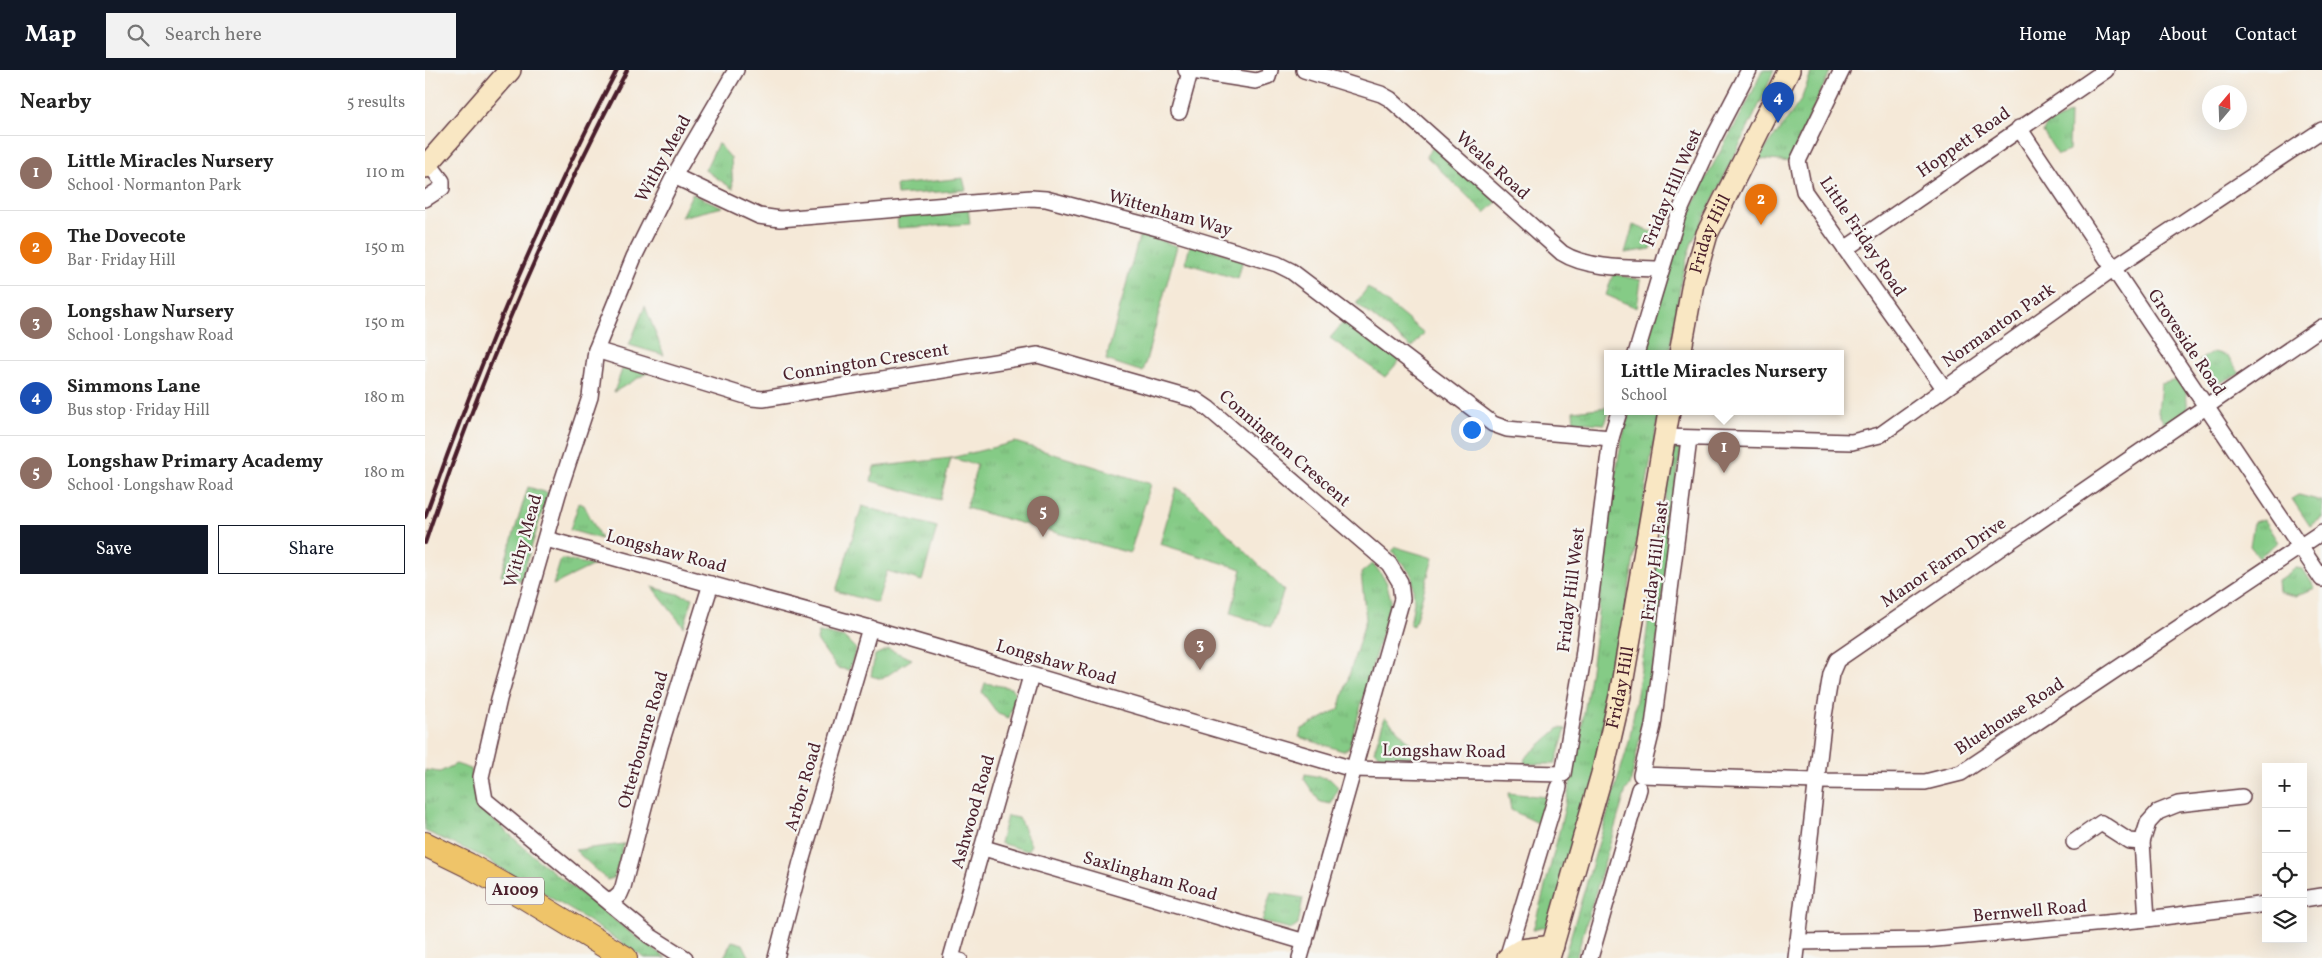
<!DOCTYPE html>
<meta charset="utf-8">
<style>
body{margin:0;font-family:Vollkorn,serif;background:#f2f2f2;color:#222}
.controls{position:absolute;right:15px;bottom:15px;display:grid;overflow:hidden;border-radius:0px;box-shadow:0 5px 20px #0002}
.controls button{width:45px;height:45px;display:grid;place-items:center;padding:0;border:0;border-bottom:1px solid #e0e0e0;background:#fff;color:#222;font:25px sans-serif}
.compass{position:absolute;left:1777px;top:15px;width:45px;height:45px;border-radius:50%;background:#fff;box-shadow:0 5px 20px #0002;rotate:19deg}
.you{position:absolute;left:1046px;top:359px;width:18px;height:18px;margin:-12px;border:4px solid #fff;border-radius:50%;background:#1a73e8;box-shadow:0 0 0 8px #1a73e833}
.badge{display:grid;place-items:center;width:32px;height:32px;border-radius:50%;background:#111827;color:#fff;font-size:16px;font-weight:700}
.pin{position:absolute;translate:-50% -41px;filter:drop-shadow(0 1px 2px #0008)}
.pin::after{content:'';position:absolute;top:26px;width:18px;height:15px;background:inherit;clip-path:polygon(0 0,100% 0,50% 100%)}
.popup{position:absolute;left:1179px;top:280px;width:240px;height:65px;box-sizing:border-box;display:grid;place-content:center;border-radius:0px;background:#fff;filter:drop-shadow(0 1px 4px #0005);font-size:16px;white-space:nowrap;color:#767676}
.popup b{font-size:19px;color:#222}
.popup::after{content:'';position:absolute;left:50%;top:100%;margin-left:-10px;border:10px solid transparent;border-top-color:#fff}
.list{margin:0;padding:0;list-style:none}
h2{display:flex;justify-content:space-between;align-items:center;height:65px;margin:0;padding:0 20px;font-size:21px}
h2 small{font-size:16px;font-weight:400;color:#767676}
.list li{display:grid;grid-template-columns:32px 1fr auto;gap:15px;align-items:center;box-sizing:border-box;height:75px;padding:0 20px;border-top:1px solid #e0e0e0}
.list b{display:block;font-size:19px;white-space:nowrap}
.list p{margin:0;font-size:16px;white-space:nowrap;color:#767676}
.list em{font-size:16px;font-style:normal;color:#767676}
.actions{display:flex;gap:10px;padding:15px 20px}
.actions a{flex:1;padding:11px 0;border:1px solid #111827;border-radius:0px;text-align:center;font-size:18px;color:#111827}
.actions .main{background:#111827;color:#fff}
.icon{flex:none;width:28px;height:28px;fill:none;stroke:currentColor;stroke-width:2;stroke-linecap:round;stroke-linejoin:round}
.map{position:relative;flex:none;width:1897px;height:888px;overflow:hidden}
header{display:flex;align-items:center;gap:30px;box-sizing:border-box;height:70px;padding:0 25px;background:#111827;color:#fff}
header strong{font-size:24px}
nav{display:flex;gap:28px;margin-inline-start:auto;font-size:18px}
.search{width:350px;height:45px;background:#f2f2f2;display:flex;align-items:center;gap:12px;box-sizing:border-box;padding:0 18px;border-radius:0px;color:#767676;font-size:19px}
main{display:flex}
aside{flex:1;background:#fff}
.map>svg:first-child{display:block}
.grass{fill:url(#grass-tufts);stroke:#687558}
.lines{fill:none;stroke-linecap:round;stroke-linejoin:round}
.lane-casing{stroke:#643d45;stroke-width:10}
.street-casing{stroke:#643d45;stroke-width:18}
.secondary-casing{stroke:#643d45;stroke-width:24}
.primary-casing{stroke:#643d45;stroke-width:26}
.lane{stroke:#fff;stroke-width:8}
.street{stroke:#fff;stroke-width:15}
.secondary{stroke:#f9e7c3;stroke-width:21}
.primary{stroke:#efc469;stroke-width:24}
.rail{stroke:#4a1f2b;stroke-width:4}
.labels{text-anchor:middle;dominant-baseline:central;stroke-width:4.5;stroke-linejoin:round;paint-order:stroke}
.shield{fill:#f6f6f2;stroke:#7e6067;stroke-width:1}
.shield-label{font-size:16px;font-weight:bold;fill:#4a1f2b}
.street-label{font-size:18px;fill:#4a1f2b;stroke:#f6f6f2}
</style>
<header>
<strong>Map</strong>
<div class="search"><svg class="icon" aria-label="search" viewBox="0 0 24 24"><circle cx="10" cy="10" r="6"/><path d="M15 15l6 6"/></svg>Search here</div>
<nav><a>Home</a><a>Map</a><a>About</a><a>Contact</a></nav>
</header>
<main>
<aside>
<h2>Nearby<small>5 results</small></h2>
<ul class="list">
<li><span class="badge" style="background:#8d6e63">1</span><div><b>Little Miracles Nursery</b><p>School · Normanton Park</p></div><em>110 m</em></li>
<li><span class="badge" style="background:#e8710a">2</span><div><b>The Dovecote</b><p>Bar · Friday Hill</p></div><em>150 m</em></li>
<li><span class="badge" style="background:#8d6e63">3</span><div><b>Longshaw Nursery</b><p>School · Longshaw Road</p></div><em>150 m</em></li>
<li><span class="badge" style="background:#1a4fb4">4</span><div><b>Simmons Lane</b><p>Bus stop · Friday Hill</p></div><em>180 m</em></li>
<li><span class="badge" style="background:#8d6e63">5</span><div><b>Longshaw Primary Academy</b><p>School · Longshaw Road</p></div><em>180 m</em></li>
</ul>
<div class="actions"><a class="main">Save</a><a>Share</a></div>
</aside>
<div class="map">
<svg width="1897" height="888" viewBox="0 0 1897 888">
<defs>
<pattern id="grass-tufts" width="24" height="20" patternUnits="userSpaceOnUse" patternTransform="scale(1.25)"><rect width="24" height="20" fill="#85cb86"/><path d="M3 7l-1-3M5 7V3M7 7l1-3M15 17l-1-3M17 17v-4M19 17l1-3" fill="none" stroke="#74ae74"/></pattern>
</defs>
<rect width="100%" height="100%" fill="#f6f6f2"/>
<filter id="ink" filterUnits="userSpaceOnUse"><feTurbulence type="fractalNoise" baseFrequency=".02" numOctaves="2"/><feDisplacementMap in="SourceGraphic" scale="10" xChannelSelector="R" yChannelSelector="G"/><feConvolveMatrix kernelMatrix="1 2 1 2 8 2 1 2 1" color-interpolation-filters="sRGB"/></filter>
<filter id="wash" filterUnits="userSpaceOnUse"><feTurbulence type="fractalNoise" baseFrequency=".0096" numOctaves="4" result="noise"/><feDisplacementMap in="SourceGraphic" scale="20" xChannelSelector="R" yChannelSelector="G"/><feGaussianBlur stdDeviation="1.12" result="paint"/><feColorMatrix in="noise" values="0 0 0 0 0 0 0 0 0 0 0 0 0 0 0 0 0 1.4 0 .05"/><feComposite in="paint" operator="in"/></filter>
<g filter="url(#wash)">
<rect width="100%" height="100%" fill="#f5e9d8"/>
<g class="grass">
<path d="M1337,0H1349L1339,25L1266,175L1257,206L1244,284H1220C1235,225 1252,166 1279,112C1298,74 1322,39 1337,0Z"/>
<path d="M1387,0H1406L1371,76L1368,92L1333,89L1376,30Z"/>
<path d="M1645,43L1644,81L1633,85L1618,62L1621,55Z"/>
<path d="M293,73L306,88L308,119L280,100Z"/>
<path d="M1011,73L1075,129L1060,143L1001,86Z"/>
<path d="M538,108L541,120L472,125L471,115Z"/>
<path d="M267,124L298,137L256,147Z"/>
<path d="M543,138L545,154L473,158L472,144Z"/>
<path d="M1208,155L1233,164L1226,179L1200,183Z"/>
<path d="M715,163L752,176L718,302L681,290Z"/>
<path d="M766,173L818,189L813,209L760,193Z"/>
<path d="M1188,204L1216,210L1212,238L1181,225Z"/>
<path d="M943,217L999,263L987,278L931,233Z"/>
<path d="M220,236L239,285L204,275Z"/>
<path d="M921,249L975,290L960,307L905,268Z"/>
<path d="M1789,282L1803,286L1815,304L1789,315L1774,290Z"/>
<path d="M199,294L224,302L189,322Z"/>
<path d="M1751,310L1761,320L1763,343L1742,358L1733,343L1736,314Z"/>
<path d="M1183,337L1184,342L1180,354L1149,352L1148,341Z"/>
<path d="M1204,342H1234L1173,699L1129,855L1108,860C1133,772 1154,684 1167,593C1178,510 1182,423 1204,342Z"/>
<path d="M590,372L726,414L705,483L541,438L552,395L526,388L515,430L446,411L449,397L526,388Z"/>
<path d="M1247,377L1256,378L1248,429L1250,430L1228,602L1205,716L1201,720L1151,888H1139L1204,672L1220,575Z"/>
<path d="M103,417L123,423L96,511L76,505Z"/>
<path d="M751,418L764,425L859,520L846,557L806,543L817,499L735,474Z"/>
<path d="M1874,425L1897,431V448L1885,456L1867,429Z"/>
<path d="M154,433L159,435L176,469L145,460Z"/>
<path d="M437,436L512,457L497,511L462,501L452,533L411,521Z"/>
<path d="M1839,449L1854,472L1834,487L1825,476L1829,452Z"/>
<path d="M971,477L1008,488L989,556L985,555L989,532L987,505L967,481Z"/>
<path d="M136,489L169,495L128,515Z"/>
<path d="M948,493L961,511L966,530L924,678L918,681L874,667L877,659L914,639L941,549L936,503Z"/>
<path d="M1871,498L1878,499L1890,518L1871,526L1854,522L1853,511Z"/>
<path d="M227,517L268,528L259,557Z"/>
<path d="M394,562L420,568L431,579L424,600L412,598L392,570Z"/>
<path d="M463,579L487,589L457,609L446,606L450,585Z"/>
<path d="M560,613L586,618L591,624L584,648L573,644L557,622Z"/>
<path d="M960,647L990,678L991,688L956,687L949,681Z"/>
<path d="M1134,658L1141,659L1130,694H1099L1100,688Z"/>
<path d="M31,694L46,699L52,735L113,790L206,863L241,888H220L151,843L54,785L0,761V700L15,702Z"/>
<path d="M880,704L905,709L913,717L906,734L895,732L879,709Z"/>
<path d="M1083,723L1121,727L1117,755L1086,740Z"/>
<path d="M582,746L594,748L606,775L602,781L575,773Z"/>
<path d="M199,774L189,808L182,810L150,780Z"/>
<path d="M846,822L878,828L873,855L867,859L837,852Z"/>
<path d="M307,871L318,874L325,888L299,887Z"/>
</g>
</g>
<g filter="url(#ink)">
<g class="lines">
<g class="lane-casing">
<path id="lane" d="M527,885L538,888"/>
</g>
<g class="street-casing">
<g id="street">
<path d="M761,0L831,11L843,7L845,0"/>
<path d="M879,0L956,24L965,29L1137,183C1162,199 1206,198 1235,199"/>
<path d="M1417,0L1373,91L1379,121L1519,318"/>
<path d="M754,42L765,2"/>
<path d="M1594,58L1897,509"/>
<path d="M249,106L334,146L355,149L606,128L621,129L736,159L852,194L866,201L1068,354L1082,359L1186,368"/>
<path d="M0,129L17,118V111L4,94"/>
<path d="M1420,179L1681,0"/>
<path d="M171,280L327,328L338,329L613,285L771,330L784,339L964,494L975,512L977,529L875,888"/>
<path d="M1211,284L1253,145L1288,69L1324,0"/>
<path d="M1239,367L1427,372L1455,365L1689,198L1897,60"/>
<path d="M1264,369L1228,656L1216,705L1390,711L1500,712L1536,703L1897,462"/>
<path d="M121,469L445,558L928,699L1138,704L1158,588L1186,368L1194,342"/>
<path d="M1649,772L1676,753L1704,771L1717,772"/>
<path d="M559,778L880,872"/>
<path d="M1878,829L1897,826"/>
<path d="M185,833L195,824L198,817L235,676L286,514"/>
<path d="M1722,849L1717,772L1723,753L1733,742L1753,734L1817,727"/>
<path d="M1372,872L1500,870L1722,849L1841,834"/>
<path d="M260,888L225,866L60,730L56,707L74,629L133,424L165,327L171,280L209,187L249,106L311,0"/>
<path d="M351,888L376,792L445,558"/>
<path d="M526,888L606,606"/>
<path d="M1082,888L1134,717"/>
<path d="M1165,888L1214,719"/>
<path d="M1371,888L1399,646L1406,604L1412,590L1897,257"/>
</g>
</g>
<g class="secondary-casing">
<g id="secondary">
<path d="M0,97L85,0"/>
<path id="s1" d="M1255,284L1268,213L1282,164L1364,0"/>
<path d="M1083,888L1096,880L1128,876"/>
<path id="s2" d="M1124,888L1177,704L1195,626L1244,342"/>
</g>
</g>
<g class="primary-casing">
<path id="primary" d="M0,774L43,795L98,826L200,888"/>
</g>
<use href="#lane" class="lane"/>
<use href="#street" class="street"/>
<use href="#secondary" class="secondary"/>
<use href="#primary" class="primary"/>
<g class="rail">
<path d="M0,447C54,293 116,144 192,0"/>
<path d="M0,473C54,310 122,153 202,0"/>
</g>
</g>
</g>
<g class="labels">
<rect class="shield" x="61" y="807.5" width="58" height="27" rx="4"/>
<g class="shield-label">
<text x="90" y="821">A1009</text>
</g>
<g class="street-label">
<text transform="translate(1539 73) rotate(-35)">Hoppett Road</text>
<text transform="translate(239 89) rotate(-61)">Withy Mead</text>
<text transform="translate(1067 96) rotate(42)">Weale Road</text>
<text transform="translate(1248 118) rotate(-67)">Friday Hill West</text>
<text transform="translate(745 144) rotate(16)">Wittenham Way</text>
<text stroke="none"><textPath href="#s1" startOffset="124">Friday Hill</textPath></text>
<text transform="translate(1437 167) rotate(56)">Little Friday Road</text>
<text transform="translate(1574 256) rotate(-35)">Normanton Park</text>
<text transform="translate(1761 273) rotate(56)">Groveside Road</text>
<text transform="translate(441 293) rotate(-9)">Connington Crescent</text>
<text transform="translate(859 379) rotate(41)">Connington Crescent</text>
<text transform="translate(99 471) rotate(-74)">Withy Mead</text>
<text transform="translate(241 482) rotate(15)">Longshaw Road</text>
<text transform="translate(1231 491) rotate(-83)">Friday Hill East</text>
<text transform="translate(1519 493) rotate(-34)">Manor Farm Drive</text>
<text transform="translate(1147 520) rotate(-83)">Friday Hill West</text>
<text transform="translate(631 593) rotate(16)">Longshaw Road</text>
<text stroke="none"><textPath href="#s2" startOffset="280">Friday Hill</textPath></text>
<text transform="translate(1585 647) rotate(-33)">Bluehouse Road</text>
<text transform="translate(219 670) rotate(-74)">Otterbourne Road</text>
<text transform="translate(1019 682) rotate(1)">Longshaw Road</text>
<text transform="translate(379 717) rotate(-74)">Arbor Road</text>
<text transform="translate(549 742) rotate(-74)">Ashwood Road</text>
<text transform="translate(725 807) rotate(16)">Saxlingham Road</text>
<text transform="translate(1605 842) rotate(-5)">Bernwell Road</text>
</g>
</g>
</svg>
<div class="controls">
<button>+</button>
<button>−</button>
<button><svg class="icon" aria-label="locate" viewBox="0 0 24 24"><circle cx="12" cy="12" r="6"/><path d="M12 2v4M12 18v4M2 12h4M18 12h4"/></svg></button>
<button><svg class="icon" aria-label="layers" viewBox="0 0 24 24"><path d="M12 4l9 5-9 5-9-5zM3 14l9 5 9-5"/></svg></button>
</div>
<svg class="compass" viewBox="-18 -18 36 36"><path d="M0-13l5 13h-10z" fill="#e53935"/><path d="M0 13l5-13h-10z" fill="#767676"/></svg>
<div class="you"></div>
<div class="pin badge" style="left:1299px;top:403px;background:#8d6e63">1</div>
<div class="popup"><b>Little Miracles Nursery</b>School</div>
<div class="pin badge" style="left:1336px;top:155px;background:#e8710a">2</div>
<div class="pin badge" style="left:775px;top:600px;background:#8d6e63">3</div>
<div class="pin badge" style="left:1353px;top:53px;background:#1a4fb4">4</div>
<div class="pin badge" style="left:618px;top:467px;background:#8d6e63">5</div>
</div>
</main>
